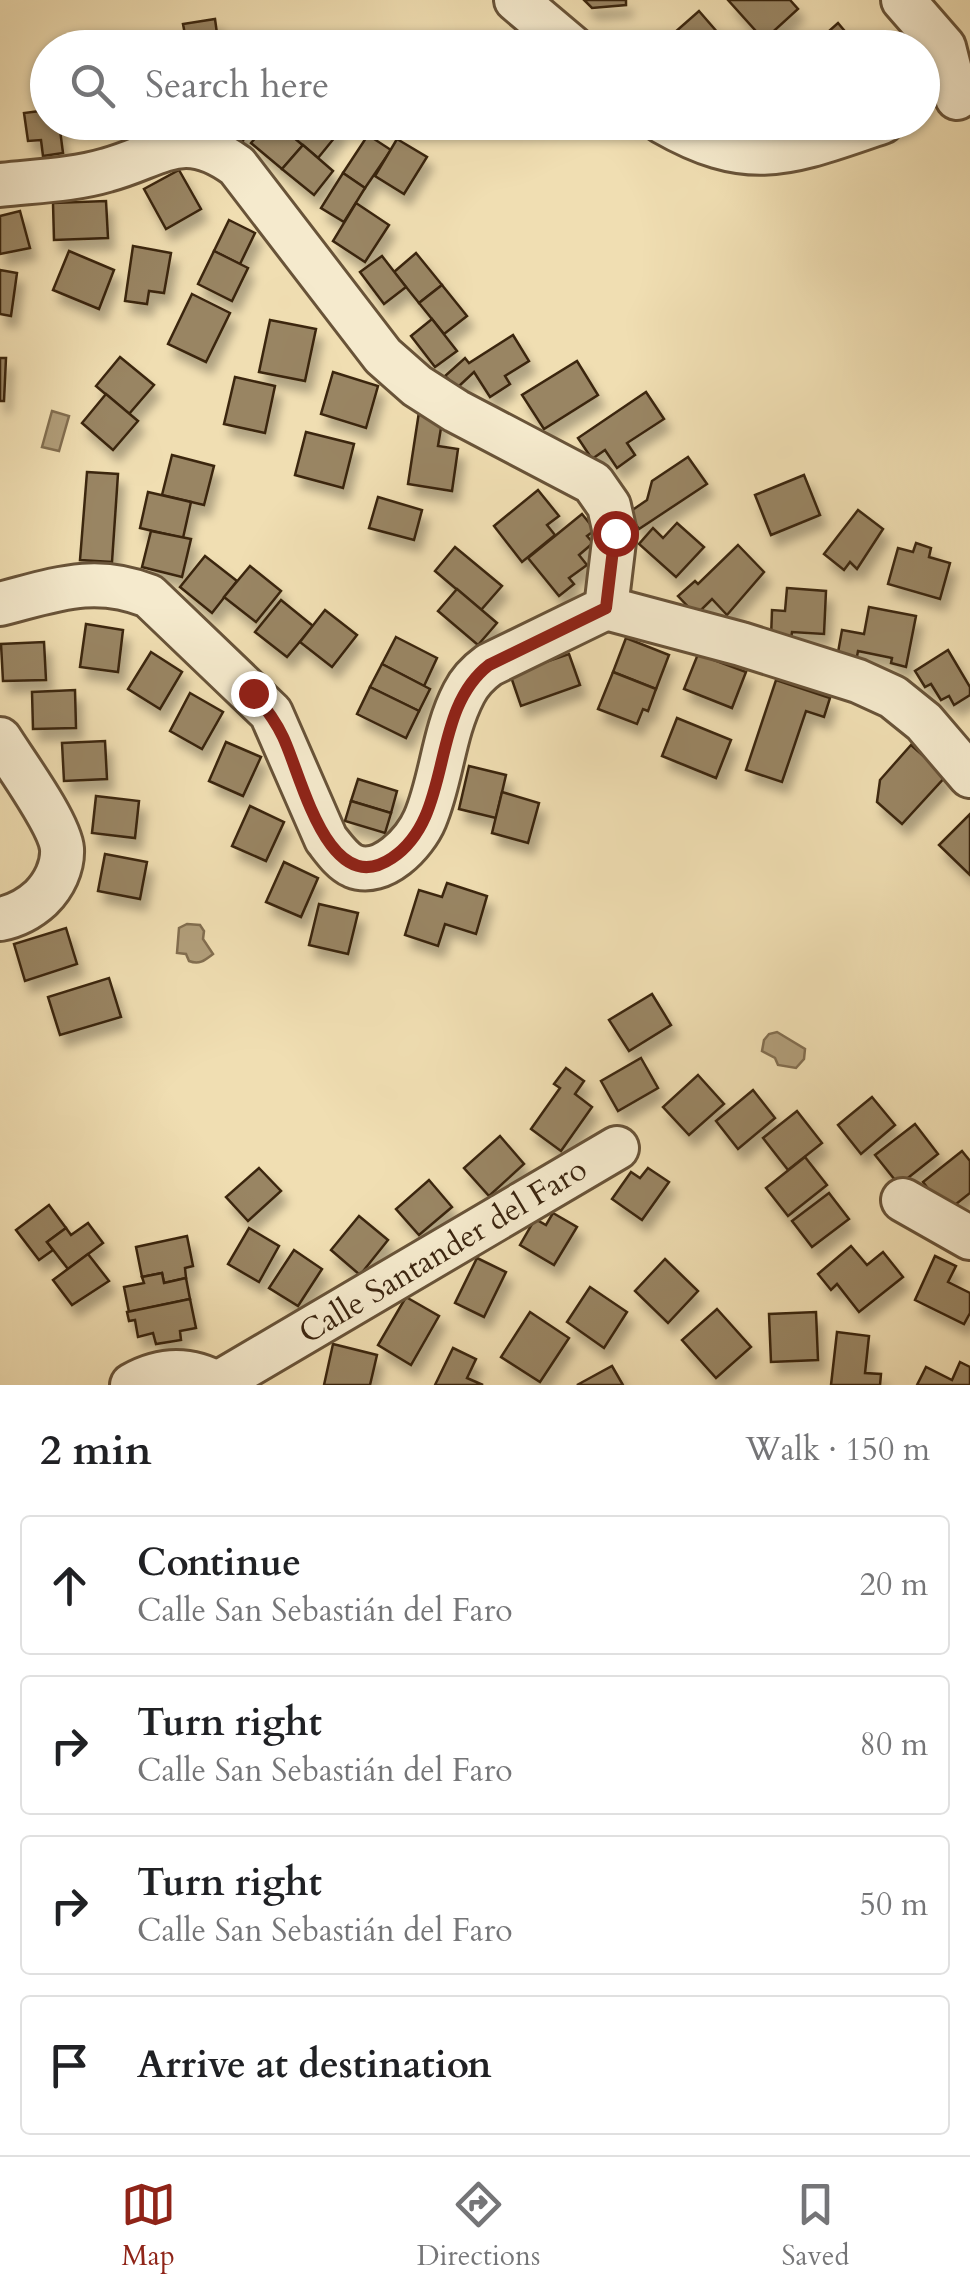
<!DOCTYPE html>
<meta charset="utf-8">
<style>
body{margin:0;font-family:Cardo,serif;background:#f2f2f2;color:#202124}
.stop{position:absolute;width:30px;height:30px;margin:-22px;border:8px solid #8f2418;border-radius:50%;background:#fff}
.stop.end{background:#8f2418;border-color:#fff;box-shadow:0 2px 10px #0008}
.list{margin:0;padding:0;list-style:none}
h2{display:flex;justify-content:space-between;align-items:center;height:130px;margin:0;padding:0 40px;font-size:42px}
h2 small{font-size:32px;font-weight:400;color:#757577}
.list li{display:grid;grid-template-columns:65px 1fr auto;gap:30px;align-items:center;box-sizing:border-box;height:140px;margin:0 20px 20px;padding:0 20px;border:2px solid #e0e0e0;border-radius:10px}
.list b{display:block;font-size:38px;white-space:nowrap}
.list p{margin:0;font-size:32px;white-space:nowrap;color:#757577}
.list em{font-size:32px;font-style:normal;color:#757577}
.icon{flex:none;width:55px;height:55px;fill:none;stroke:currentColor;stroke-width:2;stroke-linecap:round;stroke-linejoin:round}
.map{position:relative;flex:none;width:970px;height:1385px;overflow:hidden}
.search{position:absolute;background:#fff;box-shadow:0 2px 8px #0004;left:30px;right:30px;top:30px;height:110px;display:flex;align-items:center;gap:25px;box-sizing:border-box;padding:0 35px;border-radius:55px;color:#757577;font-size:38px}
.sheet{height:770px;background:#fff}
nav{display:flex;justify-content:space-around;align-items:center;box-sizing:border-box;height:140px;border-top:2px solid #e0e0e0;background:#fff;font-size:28px;color:#757577}
nav a{display:grid;justify-items:center;gap:5px}
nav .on{color:#8f2418}
.map>svg:first-child{display:block}
.water{fill:#b29f7b;stroke:#826e50;stroke-width:2.5}
.building{fill:#998564;stroke:#3b2510;stroke-width:2.5;filter:url(#shadow)}
.lines{fill:none;stroke-linecap:round;stroke-linejoin:round}
.minor-casing{stroke:#685338;stroke-width:48}
.minor{stroke:#f5eacd;stroke-width:42}
.route{stroke:#8f2418;stroke-width:12}
.labels{text-anchor:middle;dominant-baseline:central;stroke-width:10;stroke-linejoin:round;paint-order:stroke}
.street-label{font-size:32px;fill:#3b2510;stroke:#f5eacd}
</style>
<div class="map">
<svg width="970" height="1385" viewBox="0 0 970 1385">
<defs>
<filter id="shadow"><feDropShadow dx="6" dy="11" stdDeviation="5" flood-color="#0004"/></filter>
</defs>
<rect width="100%" height="100%" fill="#f0deb2"/>
<filter id="stains"><feTurbulence type="fractalNoise" baseFrequency=".002" numOctaves="4"/><feColorMatrix values="0 0 0 0 .2 0 0 0 0 .09 0 0 0 0 .02 0 0 0 .5 -.17"/></filter>
<radialGradient id="worn" r=".72"><stop offset=".6" stop-color="#630" stop-opacity="0"/><stop offset="1" stop-color="#630" stop-opacity=".3"/></radialGradient>
<g class="water">
<path d="M52,411L69,416L59,451L42,447Z"/>
<path d="M187,924L200,925L204,931L203,939L213,954C204,961 199,965 189,961L186,954L177,953L179,928Z"/>
<path d="M777,1032L805,1049L804,1059L796,1068L778,1065L775,1058L762,1051L764,1040L769,1034Z"/>
</g>
<g class="building">
<path d="M584,0H626V5L592,8Z"/>
<path d="M728,0H790L798,9L764,40Z"/>
<path d="M699,11L731,48H657Z"/>
<path d="M215,19L219,48H172L187,45L183,24Z"/>
<path d="M838,23L859,48H810Z"/>
<path d="M48,110V122H59L63,153L43,156L41,140L28,141L24,113Z"/>
<path d="M110,122H154L126,143Z"/>
<path d="M208,122H251L242,143L206,128Z"/>
<path d="M269,122H276L303,145L282,169L251,143Z"/>
<path d="M294,122H330L340,131L318,158L286,131Z"/>
<path d="M368,135L391,150L365,188L343,173Z"/>
<path d="M397,139L427,157L404,194L375,176Z"/>
<path d="M303,145L333,171L314,195L282,169Z"/>
<path d="M179,170L201,209L166,229L144,189Z"/>
<path d="M343,173L365,188L344,222L321,208Z"/>
<path d="M106,201L108,238L54,240L53,203Z"/>
<path d="M356,203L389,225L365,262L333,241Z"/>
<path d="M20,211L30,248L0,254V216Z"/>
<path d="M229,220L255,233L240,264L214,251Z"/>
<path d="M133,246L171,253L164,293L149,291L147,304L125,301Z"/>
<path d="M69,251L114,270L99,309L53,290Z"/>
<path d="M214,251L248,268L232,301L198,284Z"/>
<path d="M416,253L442,285L419,303L394,272Z"/>
<path d="M382,256L406,287L384,304L360,272Z"/>
<path d="M0,270L17,273L11,316L0,314Z"/>
<path d="M442,285L467,316L444,334L419,303Z"/>
<path d="M192,294L230,313L206,362L168,344Z"/>
<path d="M432,319L457,351L435,367L411,336Z"/>
<path d="M270,320L316,329L305,381L259,372Z"/>
<path d="M513,335L529,361L505,376L510,384L490,397L474,372L457,388L445,376L465,358L469,363Z"/>
<path d="M120,357L154,385L129,414L96,386Z"/>
<path d="M0,358H6L4,401H0Z"/>
<path d="M577,361L598,395L544,429L522,395Z"/>
<path d="M333,372L378,386L366,428L321,414Z"/>
<path d="M235,377L275,386L265,433L224,424Z"/>
<path d="M646,392L664,419L627,443L635,455L617,468L605,450L592,459L578,438Z"/>
<path d="M106,394L138,421L113,450L82,423Z"/>
<path d="M419,412L443,416L438,446L458,449L452,491L408,484Z"/>
<path d="M306,432L354,444L343,488L295,475Z"/>
<path d="M172,455L214,466L204,505L162,495Z"/>
<path d="M688,457L707,484L639,529L628,513L647,500L652,481Z"/>
<path d="M87,472L118,474L112,562L80,560Z"/>
<path d="M804,475L820,515L771,535L755,495Z"/>
<path d="M538,490L559,516L547,525L555,535L522,562L494,526Z"/>
<path d="M148,492L191,502L183,538L140,528Z"/>
<path d="M378,497L422,510L414,540L369,528Z"/>
<path d="M858,510L883,529L857,569L850,562L844,570L824,554Z"/>
<path d="M582,514L595,530L587,536L593,543L579,555L587,565L569,578L574,584L559,596L528,558Z"/>
<path d="M677,523L704,547L676,577L639,544L653,528L663,538Z"/>
<path d="M151,531L191,539L182,577L142,567Z"/>
<path d="M916,543L931,548L929,557L950,563L940,599L888,584L898,548L913,552Z"/>
<path d="M738,545L764,572L727,615L712,599L696,615L678,596L695,581L698,584Z"/>
<path d="M455,547L502,586L481,610L435,571Z"/>
<path d="M205,556L237,581L212,613L180,587Z"/>
<path d="M250,566L281,591L256,622L224,597Z"/>
<path d="M787,588L826,591L824,634L792,632L791,639L771,638L772,610L785,611Z"/>
<path d="M457,589L497,623L478,645L438,611Z"/>
<path d="M281,600L313,626L287,657L255,632Z"/>
<path d="M869,607L916,616L906,667L891,663L892,658L858,651L856,662L837,658L842,630L864,634Z"/>
<path d="M325,610L357,635L332,667L300,642Z"/>
<path d="M86,624L123,630L118,672L80,667Z"/>
<path d="M396,637L437,658L424,686L382,664Z"/>
<path d="M626,638L669,655L656,689L613,672Z"/>
<path d="M44,642L46,680L3,681L1,644Z"/>
<path d="M948,650L970,687V695L954,705L949,696L941,700L931,684L925,687L915,671Z"/>
<path d="M151,652L182,672L160,709L128,689Z"/>
<path d="M569,654L580,685L521,706L510,674Z"/>
<path d="M698,654L746,672L732,708L684,689Z"/>
<path d="M382,664L430,689L419,711L370,687Z"/>
<path d="M613,672L656,689L648,711L643,709L637,724L598,709Z"/>
<path d="M776,680L830,698L824,717L806,711L782,782L746,770Z"/>
<path d="M370,687L419,711L406,738L357,714Z"/>
<path d="M75,690L76,728L33,729L32,692Z"/>
<path d="M190,693L223,712L202,749L170,731Z"/>
<path d="M677,718L731,740L716,778L662,756Z"/>
<path d="M105,741L107,779L64,781L62,743Z"/>
<path d="M226,742L261,757L243,796L209,781Z"/>
<path d="M911,745L946,776L902,824L877,802L880,780Z"/>
<path d="M469,766L506,775L496,818L459,809Z"/>
<path d="M358,779L397,791L391,813L351,801Z"/>
<path d="M502,792L539,803L528,843L492,833Z"/>
<path d="M96,796L139,801L135,838L92,833Z"/>
<path d="M351,801L391,813L385,833L345,821Z"/>
<path d="M250,806L284,822L266,861L232,846Z"/>
<path d="M970,814V875L939,845Z"/>
<path d="M105,854L147,862L140,899L98,891Z"/>
<path d="M284,862L318,878L301,917L266,902Z"/>
<path d="M447,883L487,896L476,934L445,924L438,946L405,935L419,890L442,897Z"/>
<path d="M319,904L358,913L348,954L309,945Z"/>
<path d="M66,928L77,964L25,981L14,944Z"/>
<path d="M109,978L121,1017L60,1035L48,997Z"/>
<path d="M652,994L671,1025L629,1051L609,1020Z"/>
<path d="M641,1058L658,1088L618,1111L601,1081Z"/>
<path d="M566,1068L584,1081L575,1094L592,1107L561,1151L531,1129L560,1088L554,1084Z"/>
<path d="M698,1075L724,1104L689,1135L663,1107Z"/>
<path d="M753,1090L775,1118L738,1149L716,1121Z"/>
<path d="M872,1097L895,1125L861,1154L838,1125Z"/>
<path d="M797,1111L822,1143L788,1170L763,1138Z"/>
<path d="M915,1124L938,1154L899,1185L875,1155Z"/>
<path d="M500,1136L524,1164L489,1196L464,1168Z"/>
<path d="M962,1151L970,1161V1193L946,1212L923,1182Z"/>
<path d="M805,1157L827,1185L788,1216L766,1188Z"/>
<path d="M259,1168L281,1191L248,1221L226,1197Z"/>
<path d="M648,1168L669,1182L642,1220L612,1199L631,1172L640,1178Z"/>
<path d="M429,1180L452,1207L419,1235L396,1209Z"/>
<path d="M829,1193L849,1219L812,1247L792,1221Z"/>
<path d="M49,1205L66,1228L47,1242L53,1250L39,1260L16,1230Z"/>
<path d="M553,1213L577,1227L554,1265L520,1245L535,1219L546,1225Z"/>
<path d="M359,1216L388,1240L360,1275L331,1250Z"/>
<path d="M88,1223L103,1243L68,1269L47,1242L66,1228L71,1235Z"/>
<path d="M249,1228L279,1246L259,1282L228,1264Z"/>
<path d="M187,1236L193,1266L185,1268L186,1278L164,1283L162,1273L142,1277L136,1247Z"/>
<path d="M851,1246L867,1265L883,1252L903,1277L859,1312L837,1284L831,1290L818,1274Z"/>
<path d="M294,1250L322,1269L298,1306L269,1288Z"/>
<path d="M88,1254L109,1281L72,1305L53,1280Z"/>
<path d="M935,1256L956,1266L948,1282L970,1293V1313L964,1324L915,1300Z"/>
<path d="M477,1258L506,1272L484,1317L455,1303Z"/>
<path d="M665,1259L698,1291L668,1323L635,1291Z"/>
<path d="M162,1273L164,1283L186,1278L190,1299L129,1312L124,1287L144,1283L142,1277Z"/>
<path d="M590,1287L627,1312L604,1348L567,1322Z"/>
<path d="M406,1297L439,1316L411,1365L378,1345Z"/>
<path d="M190,1299L196,1328L180,1331L181,1340L156,1344L153,1333L138,1337L135,1320L129,1321L127,1312Z"/>
<path d="M717,1309L751,1347L716,1378L682,1340Z"/>
<path d="M530,1312L569,1338L540,1382L501,1357Z"/>
<path d="M816,1312L818,1360L771,1362L769,1314Z"/>
<path d="M837,1332L869,1336L865,1373L881,1374L880,1385H831Z"/>
<path d="M333,1344L377,1355L370,1385H324Z"/>
<path d="M453,1348L476,1359L467,1378L483,1385H435Z"/>
<path d="M960,1362L970,1367V1385H917L926,1367L952,1380Z"/>
<path d="M612,1366L623,1385H577Z"/>
</g>
<g class="lines">
<g class="minor-casing">
<g id="minor">
<path d="M516,0L573,48"/>
<path d="M903,0L944,47L957,98"/>
<path d="M663,122C752,173 792,152 882,122"/>
<path d="M0,185C36,181 73,180 107,170C160,156 182,126 237,166L383,356L417,386L456,411L593,483L609,506L615,533L606,608L489,665C478,673 470,681 464,693C443,733 442,779 425,819C415,843 382,878 353,866C342,861 334,849 326,839L271,713L149,596C94,574 55,590 0,604"/>
<path d="M606,608L741,644L858,681L893,697L924,722L970,776"/>
<path d="M0,739C15,763 60,824 62,849C63,867 54,885 41,898C29,909 16,916 0,919"/>
<path d="M903,1200L970,1238"/>
<path d="M218,1383L617,1148"/>
<path d="M132,1385C162,1368 191,1368 220,1385"/>
</g>
</g>
<use href="#minor" class="minor"/>
</g>
<g class="lines">
<path class="route" d="M253,693C265,707 275,720 283,737C302,777 328,901 392,858C455,816 428,712 489,665L606,608L615,533"/>
</g>
<g class="labels">
<g class="street-label">
<text transform="translate(443 1251) rotate(-31)">Calle Santander del Faro</text>
</g>
</g>
<rect width="100%" height="100%" filter="url(#stains)"/>
<rect width="100%" height="100%" fill="url(#worn)"/>
</svg>
<div class="stop" style="left:615px;top:533px"></div>
<div class="stop end" style="left:253px;top:693px"></div>
<div class="search"><svg class="icon" aria-label="search" viewBox="0 0 24 24"><circle cx="10" cy="10" r="6"/><path d="M15 15l6 6"/></svg>Search here</div>
</div>
<section class="sheet">
<h2>2 min<small>Walk · 150 m</small></h2>
<ul class="list">
<li><svg class="icon" aria-label="ahead" viewBox="0 0 24 24"><path d="M12 20V5M6 11l6-6 6 6"/></svg><div><b>Continue</b><p>Calle San Sebastián del Faro</p></div><em>20 m</em></li>
<li><svg class="icon" aria-label="right" viewBox="0 0 24 24"><path d="M7 20v-9h11M14 6l5 5-5 5"/></svg><div><b>Turn right</b><p>Calle San Sebastián del Faro</p></div><em>80 m</em></li>
<li><svg class="icon" aria-label="right" viewBox="0 0 24 24"><path d="M7 20v-9h11M14 6l5 5-5 5"/></svg><div><b>Turn right</b><p>Calle San Sebastián del Faro</p></div><em>50 m</em></li>
<li><svg class="icon" aria-label="arrive" viewBox="0 0 24 24"><path d="M6 21V4h12l-3 4 3 4H6"/></svg><div><b>Arrive at destination</b></div></li>
</ul>
</section>
<nav>
<a class="on"><svg class="icon" aria-label="map" viewBox="0 0 24 24"><path d="M3 6l6-2 6 2 6-2v14l-6 2-6-2-6 2zM9 4v14M15 6v14"/></svg>Map</a>
<a><svg class="icon" aria-label="directions" viewBox="0 0 24 24"><path d="M12 3l9 9-9 9-9-9zM9 14v-3h6M13 9l2 2-2 2"/></svg>Directions</a>
<a><svg class="icon" aria-label="saved" viewBox="0 0 24 24"><path d="M7 4h10v16l-5-4-5 4z"/></svg>Saved</a>
</nav>
